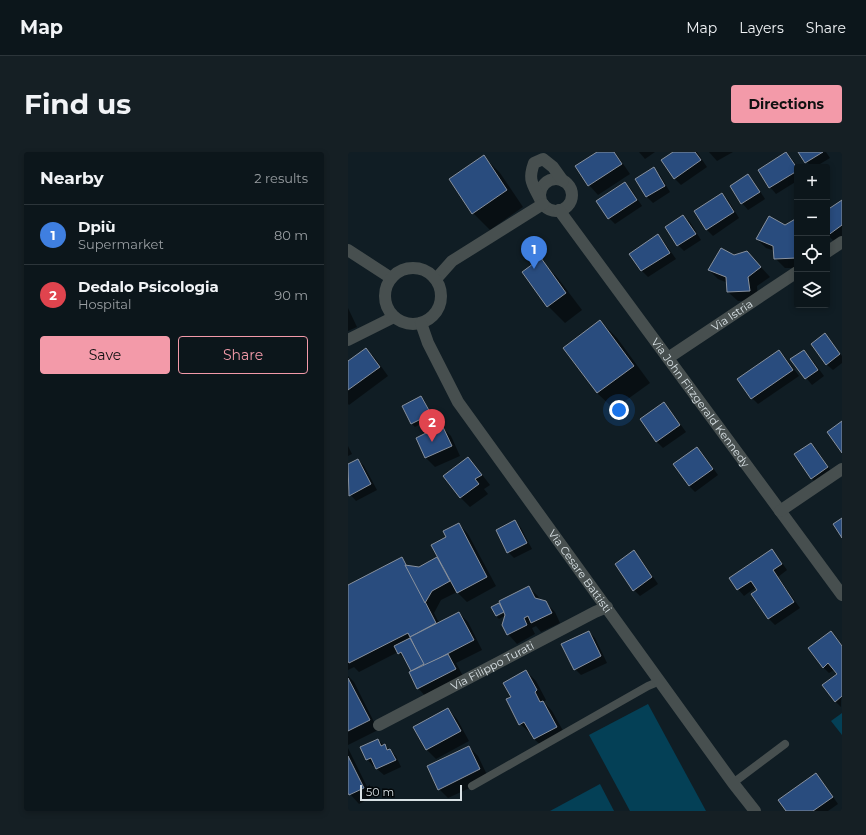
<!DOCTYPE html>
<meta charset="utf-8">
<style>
body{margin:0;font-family:Montserrat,sans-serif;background:#151f24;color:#f1f3f6}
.controls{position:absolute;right:12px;top:12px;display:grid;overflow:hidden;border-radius:4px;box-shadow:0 2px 6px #0003}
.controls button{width:36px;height:36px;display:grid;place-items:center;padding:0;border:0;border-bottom:1px solid #2c353a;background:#0c161b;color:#f1f3f6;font:20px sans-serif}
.scale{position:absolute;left:12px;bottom:10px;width:102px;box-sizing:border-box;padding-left:4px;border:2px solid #d7e0e4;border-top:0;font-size:11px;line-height:14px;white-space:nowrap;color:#d7e0e4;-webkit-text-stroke:3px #030709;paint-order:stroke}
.you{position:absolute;left:271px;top:258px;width:14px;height:14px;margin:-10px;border:3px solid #fff;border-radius:50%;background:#1a73e8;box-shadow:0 0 0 6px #1a73e833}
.badge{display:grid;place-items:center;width:26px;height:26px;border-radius:50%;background:#f39aa9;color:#fff;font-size:13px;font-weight:700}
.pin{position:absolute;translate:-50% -33px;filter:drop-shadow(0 1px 2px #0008)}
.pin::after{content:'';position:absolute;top:21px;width:14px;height:12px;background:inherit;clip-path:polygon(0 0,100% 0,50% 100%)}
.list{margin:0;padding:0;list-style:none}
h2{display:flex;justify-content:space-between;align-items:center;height:52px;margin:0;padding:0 16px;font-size:17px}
h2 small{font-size:13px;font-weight:400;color:#9a9fa3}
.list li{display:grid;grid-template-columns:26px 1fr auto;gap:12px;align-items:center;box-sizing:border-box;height:60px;padding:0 16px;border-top:1px solid #2c353a}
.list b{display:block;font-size:15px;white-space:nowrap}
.list p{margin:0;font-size:13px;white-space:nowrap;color:#9a9fa3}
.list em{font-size:13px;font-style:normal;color:#9a9fa3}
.actions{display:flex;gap:8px;padding:12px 16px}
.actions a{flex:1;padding:9px 0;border:1px solid #f39aa9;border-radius:4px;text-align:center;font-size:14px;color:#f39aa9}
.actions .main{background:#f39aa9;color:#111}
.icon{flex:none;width:22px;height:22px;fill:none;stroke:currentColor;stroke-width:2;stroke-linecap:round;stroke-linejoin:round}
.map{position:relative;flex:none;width:494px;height:659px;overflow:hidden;border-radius:4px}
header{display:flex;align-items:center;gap:24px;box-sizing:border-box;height:56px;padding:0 20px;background:#0c161b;border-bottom:1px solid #2c353a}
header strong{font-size:19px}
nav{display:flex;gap:22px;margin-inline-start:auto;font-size:14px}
.intro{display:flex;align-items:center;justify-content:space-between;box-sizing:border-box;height:96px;padding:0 24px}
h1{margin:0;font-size:28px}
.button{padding:10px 18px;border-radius:4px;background:#f39aa9;color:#111;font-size:14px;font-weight:700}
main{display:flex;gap:24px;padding:0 24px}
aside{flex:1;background:#0c161b;border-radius:4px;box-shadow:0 2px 6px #0003}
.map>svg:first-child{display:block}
.green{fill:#044056}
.shadow{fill:#0007}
.building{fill:#294c7e;stroke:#88919e}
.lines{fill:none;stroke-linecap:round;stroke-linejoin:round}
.service{stroke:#474f4f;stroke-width:8}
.minor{stroke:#474f4f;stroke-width:12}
.tertiary{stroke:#474f4f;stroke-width:12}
.labels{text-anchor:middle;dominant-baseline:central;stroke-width:3.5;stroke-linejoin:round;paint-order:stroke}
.street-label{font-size:11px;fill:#d7e0e4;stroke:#030709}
</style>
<header>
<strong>Map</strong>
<nav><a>Map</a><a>Layers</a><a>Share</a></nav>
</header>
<div class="intro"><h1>Find us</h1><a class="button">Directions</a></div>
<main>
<aside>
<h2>Nearby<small>2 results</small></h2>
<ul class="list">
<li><span class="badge" style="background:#3f7fe0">1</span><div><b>Dpiù</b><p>Supermarket</p></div><em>80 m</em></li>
<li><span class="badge" style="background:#e0444e">2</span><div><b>Dedalo Psicologia</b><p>Hospital</p></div><em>90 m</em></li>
</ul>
<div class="actions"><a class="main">Save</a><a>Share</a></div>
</aside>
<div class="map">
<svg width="494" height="659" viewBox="0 0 494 659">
<rect width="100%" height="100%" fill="#101d24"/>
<g class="green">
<path d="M300,552L358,659H282L241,583Z"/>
<path d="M494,561V583L483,569Z"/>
<path d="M252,632L266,659H202Z"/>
</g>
<g class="shadow">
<path d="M251,0H267L282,22L250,43L241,33Z"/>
<path d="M291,0H307L297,7Z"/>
<path d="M327,0H349L359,15L333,33L326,26Z"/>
<path d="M361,0H385L369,9Z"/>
<path d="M451,0H478L482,6L467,15H463Z"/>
<path d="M439,1L450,15L449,29L428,42L422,35L411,18Z"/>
<path d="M136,5L152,21L175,55L142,78L125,61Z"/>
<path d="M305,16L312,23L322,40L305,51L299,45L288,27Z"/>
<path d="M400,23L406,30L417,47L400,58L394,51Z"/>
<path d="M277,31L283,37L294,54L267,72L261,66Z"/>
<path d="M373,42L380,48L391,66L365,84L359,78L347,60Z"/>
<path d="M494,49V98L479,82V59Z"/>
<path d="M335,64L342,70L353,88L336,99L330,93Z"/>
<path d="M448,66L449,116H437L427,106V99L418,96L409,87L437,74Z"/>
<path d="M310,84L316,90L328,107L300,125L294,119L283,102Z"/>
<path d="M399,100L422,125L409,134L410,148L390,149L380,140V131L370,127L361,118L386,104Z"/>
<path d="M192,108L209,125L234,158L217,171L200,154Z"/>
<path d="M0,156L9,175L0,179Z"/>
<path d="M252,169L269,186L302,231L266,257L249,241Z"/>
<path d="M477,183L494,204V211L485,218L478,212Z"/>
<path d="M18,197L27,206L40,224L1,253L0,252V210Z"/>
<path d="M431,199L437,205L451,224L410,252L404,246Z"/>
<path d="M456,199L462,205L476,224L464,233L444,208Z"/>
<path d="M73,245L76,248L85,265L67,275L64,272L55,254Z"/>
<path d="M316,251L322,258L338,280L315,296L309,290Z"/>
<path d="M94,275L103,284L112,304L87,315L78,306L69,286Z"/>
<path d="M463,292L469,298L485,322L470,332L463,326Z"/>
<path d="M0,294L4,302L0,304Z"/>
<path d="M349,296L355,302L370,323L347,340L341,334Z"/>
<path d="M120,306L129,316L142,333L136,337L140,342L122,355L113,346L97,324Z"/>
<path d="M10,308L16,314L29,338L8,349L0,340V313Z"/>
<path d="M167,369L173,376L184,397L166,406L160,400Z"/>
<path d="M111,372L120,382L148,434L119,450L109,440L93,448L86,461L91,471L111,461L120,470L134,498L108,511L116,526L79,546L70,536L59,510L50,500L11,520L6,515L0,518V435L53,407L61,414L71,416L91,405L100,385Z"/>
<path d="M424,398L430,405L439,418L430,425L452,456L427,473L421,467L408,435L396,444L390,437Z"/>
<path d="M286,400L292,406L310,432L292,444L286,438Z"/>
<path d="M180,435L190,444L192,449L197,450L207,460L212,471L193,480L188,474L184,476L187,482L169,492L160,482L158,463L151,467L149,465L161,458L160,457L148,463L144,456Z"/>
<path d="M241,480L247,486L259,511L233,523L227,517Z"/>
<path d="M483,480L494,493L493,555L487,549L490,523L486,518L481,521L475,515Z"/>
<path d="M178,519L188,529L198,548L196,550L204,559L218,584L196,596L186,587L183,581H182L172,572L164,545Z"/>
<path d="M0,524L6,530L30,578L0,593Z"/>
<path d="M100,557L109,567L121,589L88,607L79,598L67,575Z"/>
<path d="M30,588L48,604L53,615L36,623L29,617L27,613L25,614L19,607Z"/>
<path d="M121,595L130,604L141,627L100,646L91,637Z"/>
<path d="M0,596L24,645L11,652L2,642L0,639Z"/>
<path d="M468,623L474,629L490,652L480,659H439Z"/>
</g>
<g class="building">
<path d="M249,0H266L274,12L240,34L227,14Z"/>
<path d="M325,0H347L353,8L326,27L313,8Z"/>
<path d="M438,0L449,16V19L421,36L410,18Z"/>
<path d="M450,0H475L457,11Z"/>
<path d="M136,3L159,38L124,62L101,27Z"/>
<path d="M306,15L317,34L298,45L287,27Z"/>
<path d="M400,22L412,40L393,52L382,34Z"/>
<path d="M277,30L289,48L260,67L248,49Z"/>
<path d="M374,41L386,60L358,78L346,59Z"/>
<path d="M494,48V73L479,84V58Z"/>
<path d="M335,63L348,82L329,94L317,75Z"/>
<path d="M421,64L437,73L449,66V106L426,107L425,94L408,87Z"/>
<path d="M310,82L322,101L293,119L281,102Z"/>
<path d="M373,96L386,103L399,99L413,115L400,125L402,139L379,140L378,125L360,118Z"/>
<path d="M193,106L218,141L199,155L174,120Z"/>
<path d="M252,168L286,214L249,241L215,196Z"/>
<path d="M477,181L492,202L478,213L463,192Z"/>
<path d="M18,196L32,215L0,238V209Z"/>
<path d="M431,198L445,218L403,247L389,227Z"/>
<path d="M456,198L470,218L457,227L442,207Z"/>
<path d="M73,244L83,262L63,272L54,254Z"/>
<path d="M316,250L332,273L308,290L292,267Z"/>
<path d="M494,269V301L479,280Z"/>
<path d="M94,273L104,294L77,306L68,286Z"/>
<path d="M463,291L480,315L463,327L446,302Z"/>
<path d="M349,295L365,317L341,334L325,312Z"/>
<path d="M120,305L134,323L127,327L131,332L112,346L95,324Z"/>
<path d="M10,307L23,332L1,344L0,312Z"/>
<path d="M494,366V386L485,372Z"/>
<path d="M167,368L179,391L159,401L148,378Z"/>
<path d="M111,371L139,425L109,441L83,393L98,385L95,379Z"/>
<path d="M424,397L434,412L425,418L446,450L420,467L403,442L409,438L403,429L389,438L381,426Z"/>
<path d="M286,398L304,425L285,439L267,412Z"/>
<path d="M54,405L88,471L62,485L60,481L1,511L0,509V433Z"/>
<path d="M89,405L102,429L84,439L77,451L57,413L71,415Z"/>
<path d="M181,434L187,446L198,449L204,461L183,471L180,464L176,466L179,473L159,483L154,473L157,463L151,449Z"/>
<path d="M151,451L156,460L148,464L143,455Z"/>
<path d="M111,460L126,488L76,514L62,485Z"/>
<path d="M241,479L253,504L226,518L213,492Z"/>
<path d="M483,479L494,494V544L487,550L474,533L489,522L480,511L475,516L460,496Z"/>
<path d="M62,486L76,512L63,519L53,500L50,502L46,494Z"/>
<path d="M100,502L108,517L69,537L61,520Z"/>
<path d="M178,518L189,538L187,540L192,550L195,549L209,575L186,587L176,570L171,573L158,547L163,545L155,531Z"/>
<path d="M0,526L22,568L0,579Z"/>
<path d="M100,556L113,579L78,598L65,575Z"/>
<path d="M30,587L33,594L37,592L39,598L42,597L48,608L28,617L23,606L18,608L12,595Z"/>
<path d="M121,594L132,617L90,638L79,614Z"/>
<path d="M0,604L16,636L1,643L0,641Z"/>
<path d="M468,621L485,645L465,659H438L430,648Z"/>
</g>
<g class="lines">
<g class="service">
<path d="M385,631L437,592"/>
<path d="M124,634L300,534L312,529"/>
</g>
<g class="minor">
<circle cx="208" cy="43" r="16"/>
<path d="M192,47C184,31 180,28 186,11L195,7L205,15L215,29"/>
<path id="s1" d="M211,58L494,443"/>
<path d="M479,100L494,90"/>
<path d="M88,127L104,109L195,52"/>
<path d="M0,188L46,165"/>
<path id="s2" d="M320,206L449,120"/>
<path d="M432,359L494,317"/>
<path id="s3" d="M31,573L247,460L259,455"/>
</g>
<g class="tertiary">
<path d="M0,98L43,126"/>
<circle cx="65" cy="144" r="28"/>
<path id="s4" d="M73,171L80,191L110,250L385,631L407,659"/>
</g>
</g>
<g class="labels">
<g class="street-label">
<text stroke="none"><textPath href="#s2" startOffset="77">Via Istria</textPath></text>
<text stroke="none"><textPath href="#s1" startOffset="239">Via John Fitzgerald Kennedy</textPath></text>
<text stroke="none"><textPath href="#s4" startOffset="296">Via Cesare Battisti</textPath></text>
<text stroke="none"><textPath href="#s3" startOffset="128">Via Filippo Turati</textPath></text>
</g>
</g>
</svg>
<div class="controls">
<button>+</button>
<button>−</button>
<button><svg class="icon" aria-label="locate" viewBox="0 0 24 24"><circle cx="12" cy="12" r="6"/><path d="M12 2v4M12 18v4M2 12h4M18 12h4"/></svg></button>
<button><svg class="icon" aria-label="layers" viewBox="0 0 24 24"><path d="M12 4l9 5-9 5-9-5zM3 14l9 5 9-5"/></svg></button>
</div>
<div class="scale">50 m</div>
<div class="you"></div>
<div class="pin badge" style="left:186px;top:117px;background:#3f7fe0">1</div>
<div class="pin badge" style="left:84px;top:290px;background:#e0444e">2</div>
</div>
</main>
